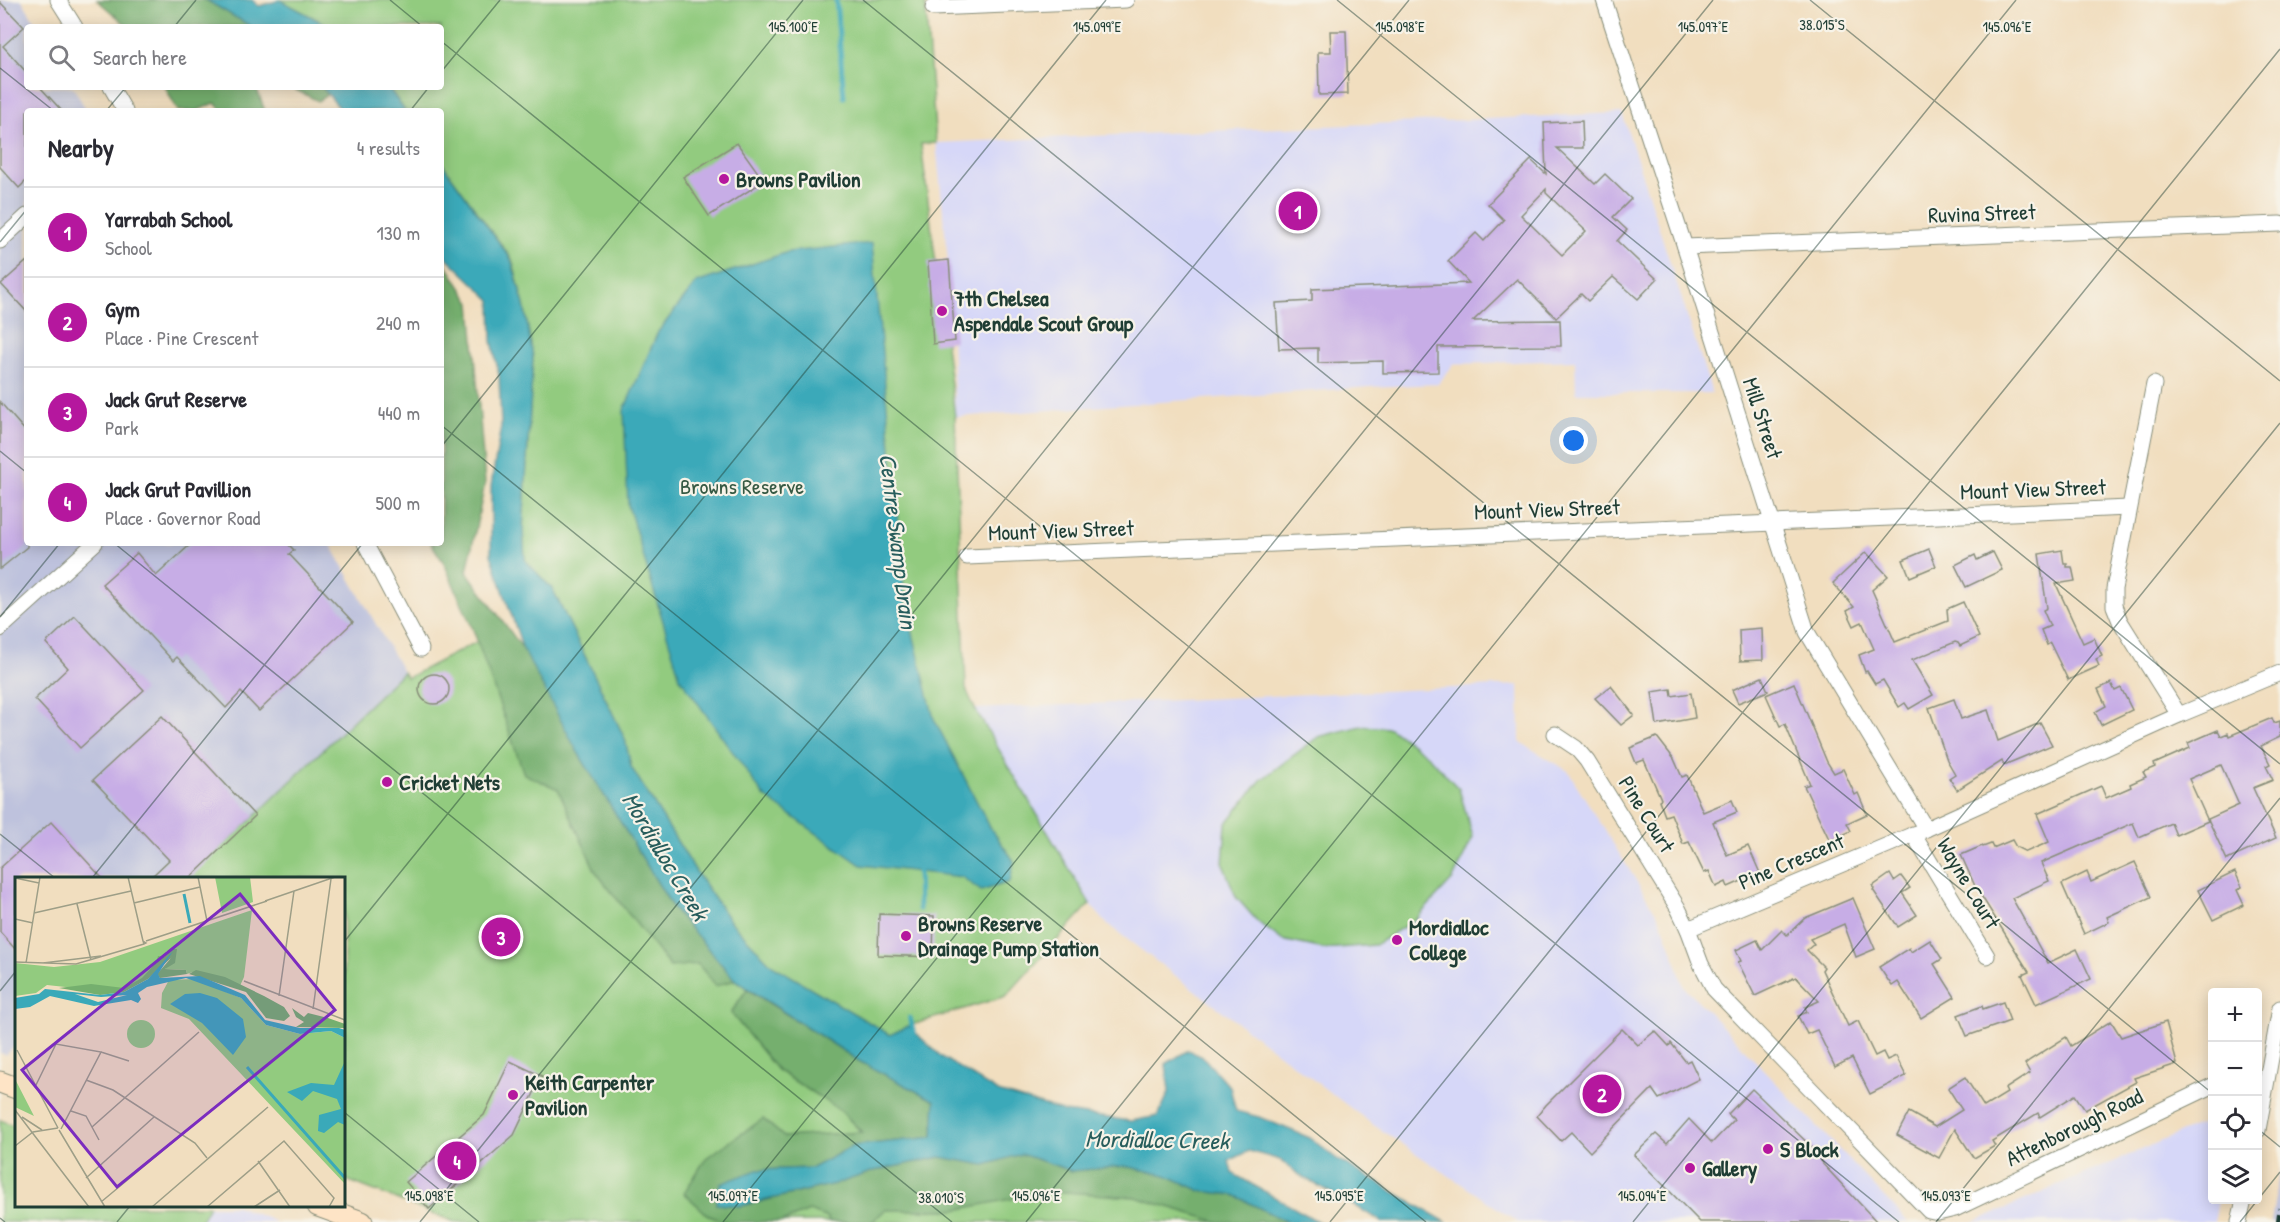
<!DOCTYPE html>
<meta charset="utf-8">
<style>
body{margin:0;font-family:"Patrick Hand",sans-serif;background:#f2f2f3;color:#2b2b33}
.controls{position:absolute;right:18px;bottom:18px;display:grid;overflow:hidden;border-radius:6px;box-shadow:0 3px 15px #0003}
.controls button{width:54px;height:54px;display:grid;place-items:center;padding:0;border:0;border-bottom:2px solid #e1e1e2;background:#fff;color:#2b2b33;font:30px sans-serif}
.you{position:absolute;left:1574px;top:441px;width:21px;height:21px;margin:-15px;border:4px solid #fff;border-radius:50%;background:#1a73e8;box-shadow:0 0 0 9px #1a73e833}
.badge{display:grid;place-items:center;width:39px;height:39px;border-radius:50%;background:#b5179e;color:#fff;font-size:20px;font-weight:700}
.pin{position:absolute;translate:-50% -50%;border:3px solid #fff;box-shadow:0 2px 6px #0006}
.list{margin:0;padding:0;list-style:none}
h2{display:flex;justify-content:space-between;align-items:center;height:78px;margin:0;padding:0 24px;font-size:26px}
h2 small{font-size:20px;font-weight:400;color:#7c7c81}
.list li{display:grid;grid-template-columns:39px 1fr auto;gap:18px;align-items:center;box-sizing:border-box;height:90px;padding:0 24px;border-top:2px solid #e1e1e2}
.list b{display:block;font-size:22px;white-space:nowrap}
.list p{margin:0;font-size:20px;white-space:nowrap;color:#7c7c81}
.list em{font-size:20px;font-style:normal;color:#7c7c81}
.icon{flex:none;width:33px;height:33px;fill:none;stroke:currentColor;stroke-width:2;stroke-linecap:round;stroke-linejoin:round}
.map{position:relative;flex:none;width:2280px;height:1222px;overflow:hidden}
.search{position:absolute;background:#fff;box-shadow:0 3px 15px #0003;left:24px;top:24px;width:420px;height:66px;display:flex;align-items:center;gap:15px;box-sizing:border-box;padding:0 21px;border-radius:6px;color:#7c7c81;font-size:22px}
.panel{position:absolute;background:#fff;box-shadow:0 3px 15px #0003;left:24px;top:108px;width:420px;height:438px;border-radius:6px}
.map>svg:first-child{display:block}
.built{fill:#d6d7f8}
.industrial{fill:#bec2dd}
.green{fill:#92cb7f;stroke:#58845a;stroke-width:1.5}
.forest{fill:#75af6e;stroke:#4a7651;stroke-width:1.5}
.water{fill:#3aa9b9;stroke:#2c7376;stroke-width:1.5}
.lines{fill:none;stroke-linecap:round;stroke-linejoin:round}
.stream{stroke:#3aa9b9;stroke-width:5}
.building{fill:#c7ade6;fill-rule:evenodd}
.street-casing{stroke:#888e7a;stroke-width:17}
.secondary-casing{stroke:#888e7a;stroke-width:23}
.street{stroke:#fff;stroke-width:15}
.secondary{stroke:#fee4c6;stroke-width:21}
.rail{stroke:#1f3d34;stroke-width:4.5;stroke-dasharray:9 4.5;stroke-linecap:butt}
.ticks{fill:none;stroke:#1f3d34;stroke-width:1.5;stroke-opacity:0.45}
.poi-dot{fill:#b5179e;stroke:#f7f3e8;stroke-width:2}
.labels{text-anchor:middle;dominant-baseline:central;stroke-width:4.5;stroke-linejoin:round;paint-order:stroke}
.poi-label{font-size:22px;font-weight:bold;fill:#1f3d34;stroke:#f7f3e8;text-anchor:start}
.street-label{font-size:22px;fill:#1f3d34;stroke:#f7f3e8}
.park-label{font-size:22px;fill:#365943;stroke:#f7f3e8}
.water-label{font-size:24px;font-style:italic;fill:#275d5c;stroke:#f7f3e8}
.inset-river{fill:none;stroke:#3aa9b9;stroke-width:3}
.inset-road{fill:none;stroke:#9d9e87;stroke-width:1.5}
.view{fill:#7b2cbf;fill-opacity:0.15;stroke:#7b2cbf;stroke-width:3}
.inset-edge{fill:none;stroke:#1f3d34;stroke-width:3}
.ticks-label{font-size:15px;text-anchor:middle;fill:#1f3d34;stroke:#f7f3e8;stroke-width:4.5;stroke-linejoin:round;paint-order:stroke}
</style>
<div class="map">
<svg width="2280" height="1222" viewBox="0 0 2280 1222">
<rect width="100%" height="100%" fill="#f7f3e8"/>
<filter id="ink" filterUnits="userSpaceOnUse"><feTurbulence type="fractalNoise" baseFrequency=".0167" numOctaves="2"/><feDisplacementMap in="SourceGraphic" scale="12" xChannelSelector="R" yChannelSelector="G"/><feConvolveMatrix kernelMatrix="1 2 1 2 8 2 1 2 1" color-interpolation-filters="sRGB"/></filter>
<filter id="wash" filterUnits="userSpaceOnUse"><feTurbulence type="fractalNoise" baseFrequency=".008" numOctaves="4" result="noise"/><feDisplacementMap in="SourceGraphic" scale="24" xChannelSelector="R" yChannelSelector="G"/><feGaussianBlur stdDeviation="1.35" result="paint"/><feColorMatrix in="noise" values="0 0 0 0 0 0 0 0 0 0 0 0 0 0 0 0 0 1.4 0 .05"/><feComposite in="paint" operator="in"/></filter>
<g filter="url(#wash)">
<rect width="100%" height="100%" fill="#f1debf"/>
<g class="built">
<path d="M1622,113L1712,393H1576L1575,360L1454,364L1438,384L1369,387L955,417L950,280L936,143Z"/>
<path d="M1519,685L1520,742L1568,771L1660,919L1674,955L1683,985L1908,1222H1518L1372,1124L1107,924L1090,904L975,709Z"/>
<path d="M2212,1119V1200H2218L2214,1222H1974Z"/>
<path d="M209,1206H237L276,1222H200Z"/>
</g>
<g class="industrial">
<path d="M0,0H22L38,27H27V87H73L87,111H27V543H330L403,672L255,816L188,878H16V1044L6,1055L0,1053Z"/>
<path d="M2280,1168V1222H2271Z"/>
</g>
<g class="green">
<path d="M280,0H925L936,143L921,144L955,417L966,689L975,709L1090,904L1006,996L908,1026L890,1035L772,965L730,921L700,878L631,767L625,739L553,590L525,560L523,530L533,357L524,305L512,259L441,162V111H405L388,87H441V27H331Z"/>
<path d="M490,635L699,964L716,986L735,980L747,989L731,1013L777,1070L840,1110L862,1133L784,1137L763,1119L709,1216L727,1222H455L344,1179V878H188L255,816L403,672L407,678Z"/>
<path d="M1361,726L1390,728L1429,757L1459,789L1473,837L1453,879L1416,919L1375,945L1324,949L1282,940L1258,922L1236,897L1223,864L1226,824L1261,780L1318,737Z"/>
<path d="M0,1120L16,1126V1206H209L200,1222H0Z"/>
<path d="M1001,1176L1192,1202L1232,1222H782L809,1211Z"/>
</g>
<g class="forest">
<path d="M97,0H206L252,27H129Z"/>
<path d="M165,87H256L265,111H222L215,103L196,111H178Z"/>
<path d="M290,87H322L328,94L318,101Z"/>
<path d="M441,257L471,303L485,483L467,572L523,649L577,751L673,908L735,980L716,986L698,964L670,967L596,872L558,789L524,774L474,632L444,563L431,543H441Z"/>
<path d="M747,989L859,1061L935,1101L933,1137L853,1146L812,1168L757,1170L716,1204L741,1206L839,1183L874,1171L941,1157L985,1165L1021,1154L1072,1171L1125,1166L1166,1175L1201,1191L1234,1195L1287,1222H1218L1135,1197L1051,1191L955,1210H885L872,1222H828V1218L809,1211L782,1222H727L709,1216L684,1193L706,1158L763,1119L784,1137L862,1132L840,1110L777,1070L731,1013Z"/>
</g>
<g class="water">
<path d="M206,0H252L259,6L280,0L331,27H252Z"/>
<path d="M322,87H388L405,111H342Z"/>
<path d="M441,162L511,259L524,305L533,357L523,530L525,560L553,590L625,739L631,767L700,878L730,921L772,965L890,1035L908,1026L943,1058L998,1092L1065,1112L1131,1121L1158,1116L1169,1092L1166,1064L1188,1050L1203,1057L1230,1087L1236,1111L1259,1117L1310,1138L1337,1159L1446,1222H1383L1301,1176L1280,1160L1249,1151L1229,1161L1232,1173L1319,1222H1287L1234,1195L1201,1191L1166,1175L1125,1166L1072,1171L1021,1154L985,1165L940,1157L874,1171L839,1183L741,1206L716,1204L720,1184L757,1170L812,1168L853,1146L933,1137L935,1101L859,1061L735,980L673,908L577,751L523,649L491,555V486L501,426L499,375L492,341L491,300L441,252Z"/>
<path d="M872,243L905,601L934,719L990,827L1014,861L1010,882L981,891L962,877L861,865L764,796L680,678L628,505L624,410L658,332L696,283L788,252Z"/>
</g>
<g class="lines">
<g class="stream">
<path d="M836,0L844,97"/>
<path d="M918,867L919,909"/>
<path d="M910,1018L914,1034"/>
</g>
</g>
<g id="blocks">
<g class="building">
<path d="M0,2L24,27L3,46L27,73V87H40L62,111H27V180L19,188L0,167Z"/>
<path d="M1330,31H1346L1348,94L1319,95L1318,52H1331Z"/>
<path d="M1582,121L1583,148H1557L1595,184L1605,174L1631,199L1613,217L1627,230L1617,241L1657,279L1638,299L1613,277L1588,301L1581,294L1556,318L1517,279L1473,321L1560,320L1561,346L1438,347V372L1383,373V361L1318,363V348L1279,349L1276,303L1312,301V289L1469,283L1448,261L1476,233L1484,241L1504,220L1488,204L1531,160L1546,174L1544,123ZM1546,189V193L1586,231L1562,255L1521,215Z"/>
<path d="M737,143L764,181L709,216L683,177Z"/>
<path d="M949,260L955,341L933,344L928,262Z"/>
<path d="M27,261V312L1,284Z"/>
<path d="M0,402L27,433V547L0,569Z"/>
<path d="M192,543H287L294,550L289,554L353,622L259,711L241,692L226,708L177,657L173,661L102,584L137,553L156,576Z"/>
<path d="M1929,549L1936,566L1910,577L1903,560Z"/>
<path d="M2062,550L2064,564H2067V567H2072L2075,581L2056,584L2083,643L2094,638L2102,656L2096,659L2099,666L2068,680L2050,643L2047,645L2041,630L2050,626L2043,610L2047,608L2039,554Z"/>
<path d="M1866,552L1888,576L1872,590L1895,642L1948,621L1947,609L1963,602L1979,637L1960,646L1958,643L1955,642L1912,660L1933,695L1909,709L1905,703L1899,707L1883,680L1875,684L1867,671L1865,672L1859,655L1874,649L1862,622L1854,626L1847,611L1854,607L1833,583Z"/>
<path d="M1993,552L2002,570L1966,587L1955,565L1975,555L1977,560Z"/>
<path d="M75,616L144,690L80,748L35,699L68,668L46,643Z"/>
<path d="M1762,628L1763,660L1740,661L1739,630Z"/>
<circle cx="434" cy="689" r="15"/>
<path d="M1762,677L1768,691L1738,703L1732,690Z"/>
<path d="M1794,683L1827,762L1834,773L1843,769L1855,795L1858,793L1867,814L1847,823L1851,831L1830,841L1804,786L1810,784L1785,724L1780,726L1766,695Z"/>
<path d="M2111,683L2115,691L2121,688L2132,710L2101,725L2095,712L2106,706L2098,689Z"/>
<path d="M1611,686L1634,715L1621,725L1595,698Z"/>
<path d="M1671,689L1672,696L1691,693L1695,718L1657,725L1652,692Z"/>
<path d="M1954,699L1961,719L1988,710L1998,741L2040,723L2052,745L2004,765L2002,761L1957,790L1949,778L1955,774L1947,760L1929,708Z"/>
<path d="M162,716L255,816L189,879H149L169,860L93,780Z"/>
<path d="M2272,718L2274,723L2280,721V737L2261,746L2270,764L2266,766L2273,780L2253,788L2276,838L2227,860L2208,819L2239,805L2221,765L2189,779L2208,821L2176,835L2171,823L2139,837L2133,823L2041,863L2049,881L2012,898L2048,963L2077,949L2091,979L2036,1004L2022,975L2029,972L1975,886L1961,855L1982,846L1983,847L1991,844L1993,848L2012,840L2016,847L2026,852L2049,842L2037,814L2101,786L2106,798L2131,787L2130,784L2146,777L2143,772L2155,767L2154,764L2190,748L2188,743L2218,730L2221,736L2228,733L2229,736Z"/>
<path d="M1657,737L1674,759L1682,777L1687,775L1703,812L1732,800L1737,812L1713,822L1727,855L1748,846L1760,873L1728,887L1726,882L1716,887L1709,871L1704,873L1689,842L1683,844L1671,814L1665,816L1659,800L1661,799L1644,760L1636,763L1630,748Z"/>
<path d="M51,822L103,879H16V950L0,932V868Z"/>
<path d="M2135,862L2151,897L2107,917L2109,922L2084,934L2062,884L2087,872L2091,882Z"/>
<path d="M2235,872L2242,887L2237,890L2244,905L2213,920L2198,890Z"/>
<path d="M1890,874L1894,881L1901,876L1910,888L1902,893L1917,915L1898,927L1873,890L1875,889L1873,886Z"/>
<path d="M1853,898L1875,949L1856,957L1844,924L1810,939L1814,944L1807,950L1824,967L1822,970L1848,1026L1858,1021L1875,1056L1883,1052L1887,1060L1896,1056L1906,1076L1870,1094L1852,1058L1835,1067L1817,1030L1807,1034L1798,1016L1807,1012L1805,1007L1819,1001L1796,977L1755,996L1738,962L1741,961L1736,950L1757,940L1762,950L1782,930L1787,935L1805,918Z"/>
<path d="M879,914L934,916L933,957L878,955Z"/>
<path d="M1930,940L1942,959L1934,964L1955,997L1921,1018L1898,982L1892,986L1879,967L1909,948L1911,952Z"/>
<path d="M2003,1002L2010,1021L1967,1036L1958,1015L1982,1006L1983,1009Z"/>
<path d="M2111,1021L2121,1037L2166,1022L2177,1064L2134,1078L2136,1082L2085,1110L2075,1095L2040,1117L2038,1113L1992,1141L1995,1146L1974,1158L1955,1129L1939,1158L1897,1135L1909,1112L1935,1127L1962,1110L1948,1088L1965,1077L1984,1107L2007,1093L2005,1089L2030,1073L2025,1064L2030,1060L2066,1037L2071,1046Z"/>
<path d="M1622,1029L1638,1045L1655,1031L1669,1046L1671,1043L1686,1062L1690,1060L1699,1079L1659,1099L1652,1089L1590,1152L1571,1132L1561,1141L1537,1116L1546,1105Z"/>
<path d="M510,1061L542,1076L514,1135L429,1209L406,1182L484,1115Z"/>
<path d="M1752,1089L1823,1158L1820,1161L1877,1222H1700L1634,1155L1656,1134L1667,1144L1689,1119L1712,1143L1734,1120L1728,1114Z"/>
</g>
</g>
</g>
<g filter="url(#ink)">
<use href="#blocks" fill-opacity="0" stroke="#888e7a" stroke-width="1.5"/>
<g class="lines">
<g class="street-casing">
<g id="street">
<path d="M58,0L75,27"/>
<path d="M1604,0L1685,247L1807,632L1926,829"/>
<path d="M933,8L1126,0"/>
<path d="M111,87L125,111"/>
<path d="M0,241L27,216"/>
<path d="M1685,247L2280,224"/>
<path d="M2154,384L2114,589V606L2120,621L2179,715"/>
<path d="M365,543L421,649"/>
<path d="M967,557L2129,508"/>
<path d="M0,629L95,543"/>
<path d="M1555,734L1576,748L1587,761L1678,908L1688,929"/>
<path d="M1913,834L1987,956"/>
<path d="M2212,1086L1955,1209L1938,1213L1929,1211L1714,989L1701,964L1688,929L1926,829L2179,715L2280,673"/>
<path d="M2258,1130L2280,1008"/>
<path d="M2239,1222L2244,1200"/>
</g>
</g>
<g class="secondary-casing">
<g id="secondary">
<path d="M0,1082L16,1088"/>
<path d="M318,1206L362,1222"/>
</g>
</g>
<use href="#street" class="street"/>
<use href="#secondary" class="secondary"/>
<path class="rail" d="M2278,1222L2280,1208"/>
</g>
</g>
<path class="ticks" d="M390,0L423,27M863,0L2212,1093M1337,0L2280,764M1810,0L2280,381M174,27L196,0M441,41L1899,1222M0,68L54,111M441,72L500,0M106,111L126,87M410,111L429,87M0,242L27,209M441,425L1426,1222M441,447L803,0M0,451L27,473M114,543L952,1222M0,617L60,543M0,834L55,878M92,878L363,543M344,942L1106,0M0,991L16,971M344,1112L479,1222M2258,1129L2280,1147M0,1218L5,1222M117,1222L130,1206M420,1222L1409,0M723,1222L1713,0M1026,1222L2016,0M1330,1222L2280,49M1633,1222L2280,423M1936,1222L2280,798M2240,1222L2280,1172"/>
<g class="poi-dot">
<circle cx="724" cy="179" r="6"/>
<circle cx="942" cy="311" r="6"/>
<circle cx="387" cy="782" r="6"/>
<circle cx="906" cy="936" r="6"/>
<circle cx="1397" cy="940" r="6"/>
<circle cx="513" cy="1095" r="6"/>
<circle cx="1768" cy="1149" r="6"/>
<circle cx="1690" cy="1168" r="6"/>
</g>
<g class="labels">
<g class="poi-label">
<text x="736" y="179">Browns Pavilion</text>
<text x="954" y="298">7th Chelsea<tspan x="954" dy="25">Aspendale Scout Group</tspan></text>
<text x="399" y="782">Cricket Nets</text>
<text x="918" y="923">Browns Reserve<tspan x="918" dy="25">Drainage Pump Station</tspan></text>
<text x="1409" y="927">Mordialloc<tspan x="1409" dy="25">College</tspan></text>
<text x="525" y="1082">Keith Carpenter<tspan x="525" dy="25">Pavilion</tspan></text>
<text x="1780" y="1149">S Block</text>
<text x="1702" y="1168">Gallery</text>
</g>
<g class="street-label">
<text transform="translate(1982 213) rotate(-2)">Ruvina Street</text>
<text transform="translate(1763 418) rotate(72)">Mill Street</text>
<text transform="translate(2033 489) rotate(-2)">Mount View Street</text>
<text transform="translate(1547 509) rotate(-2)">Mount View Street</text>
<text transform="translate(1061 530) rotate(-2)">Mount View Street</text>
<text transform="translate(1647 814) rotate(58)">Pine Court</text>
<text transform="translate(1791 861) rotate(-23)">Pine Crescent</text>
<text transform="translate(1969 883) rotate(59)">Wayne Court</text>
<text transform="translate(2074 1127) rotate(-26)">Attenborough Road</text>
</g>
<g class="park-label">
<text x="742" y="486">Browns Reserve</text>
</g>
<g class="water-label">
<text transform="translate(899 541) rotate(83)">Centre Swamp Drain</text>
<text transform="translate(666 856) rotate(59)">Mordialloc Creek</text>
<text transform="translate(1157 1139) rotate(1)">Mordialloc Creek</text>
</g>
</g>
<g transform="translate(15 877)">
<rect width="330" height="330" fill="#f1debf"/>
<path d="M200,0H235L238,25L207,36ZM237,33L229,100L224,111L178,95L172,97L171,93L150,92L157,86L152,74L133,99L113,111L96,115L32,108L21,116L0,119V86L39,90L85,85ZM179,102L226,121L251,148L285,157L316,154L330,161V307L174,142L146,131L147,116L154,103ZM112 157a14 14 0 1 1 28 0a14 14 0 1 1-28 0ZM0,202L19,239L0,230Z" fill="#92cb7f"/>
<path d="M158,72H162L160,86L150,92L171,93L172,97L145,101L142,97L157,80L133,102L109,115L85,118L44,111L76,107L109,111L127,101L141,86L143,79L149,80ZM181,93L210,100L249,119L269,130L275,139L269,144L251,141L231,115L174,97ZM277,131L289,140L293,136L313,141L330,147V151L281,150L289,145L281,140Z" fill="#75af6e"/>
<path d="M158,74L143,97L145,101L185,99L230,118L250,143L285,151H324L330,153V161L316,154L285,157L251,148L226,121L171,101L132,110L123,116L126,122L123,126L116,123L79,129L35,119L15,130L0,132V121L24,117L30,112L85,118L109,115L133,102ZM60,117L86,120L112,118L83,125ZM185,116L202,121L228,142L231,160L218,178L187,146L155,127L170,117ZM330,184V248L323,245L309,256L303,254L304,238L326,232L322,222L298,214L287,224L272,215L296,206L319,208Z" fill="#3aa9b9" fill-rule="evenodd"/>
<path class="inset-river" d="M169,17L175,46M232,190L330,301"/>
<path class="inset-road" d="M113,0L128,64L131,66L129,67L128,64M183,0L192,44M0,1L24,6M250,24L320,0M119,26L185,10M62,27L76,83M19,36L116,14M0,42L18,46M131,64L252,24M0,85L61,87L129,67M11,86L25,0M28,86L86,79M229,104L330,143M264,119L279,14M298,132L316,2M2,173L43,251M86,175L114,184M71,203L98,213L180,266L192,281M21,208L41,167L86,175L46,252M0,233L74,330M56,234L71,239L84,263M7,240L27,253M77,250L184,155M44,253L90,330M0,269L18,255L43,251M243,284L275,330M71,301L139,240M86,325L230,205M137,330L253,230M192,330L269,264L319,321L314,330M239,330L265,313"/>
<path class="view" d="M225,17L320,133L102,310L7,193Z"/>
<rect width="330" height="330" class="inset-edge"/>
</g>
<g class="ticks-label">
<text x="1822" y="30">38.015°S</text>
<text x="793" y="32">145.100°E</text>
<text x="1097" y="32">145.099°E</text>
<text x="1400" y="32">145.098°E</text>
<text x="1703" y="32">145.097°E</text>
<text x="2007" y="32">145.096°E</text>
<text x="429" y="1201">145.098°E</text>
<text x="733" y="1201">145.097°E</text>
<text x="1036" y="1201">145.096°E</text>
<text x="1339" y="1201">145.095°E</text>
<text x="1642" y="1201">145.094°E</text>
<text x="1946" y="1201">145.093°E</text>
<text x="941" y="1203">38.010°S</text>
</g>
</svg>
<div class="controls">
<button>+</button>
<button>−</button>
<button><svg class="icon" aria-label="locate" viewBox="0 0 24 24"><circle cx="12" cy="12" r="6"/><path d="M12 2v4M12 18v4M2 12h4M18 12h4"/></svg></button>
<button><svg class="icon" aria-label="layers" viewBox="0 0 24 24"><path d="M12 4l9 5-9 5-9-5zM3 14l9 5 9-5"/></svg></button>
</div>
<div class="you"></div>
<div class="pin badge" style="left:1298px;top:211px">1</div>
<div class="pin badge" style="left:1602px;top:1094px">2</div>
<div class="pin badge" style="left:501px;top:937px">3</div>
<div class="pin badge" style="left:457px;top:1161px">4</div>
<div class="search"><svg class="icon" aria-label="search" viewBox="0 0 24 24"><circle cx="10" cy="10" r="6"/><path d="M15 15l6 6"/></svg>Search here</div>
<section class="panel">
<h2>Nearby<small>4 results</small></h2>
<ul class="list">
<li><span class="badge">1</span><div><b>Yarrabah School</b><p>School</p></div><em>130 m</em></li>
<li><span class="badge">2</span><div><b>Gym</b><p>Place · Pine Crescent</p></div><em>240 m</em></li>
<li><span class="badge">3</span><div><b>Jack Grut Reserve</b><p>Park</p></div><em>440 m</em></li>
<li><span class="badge">4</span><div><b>Jack Grut Pavillion</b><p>Place · Governor Road</p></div><em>500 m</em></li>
</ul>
</section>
</div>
